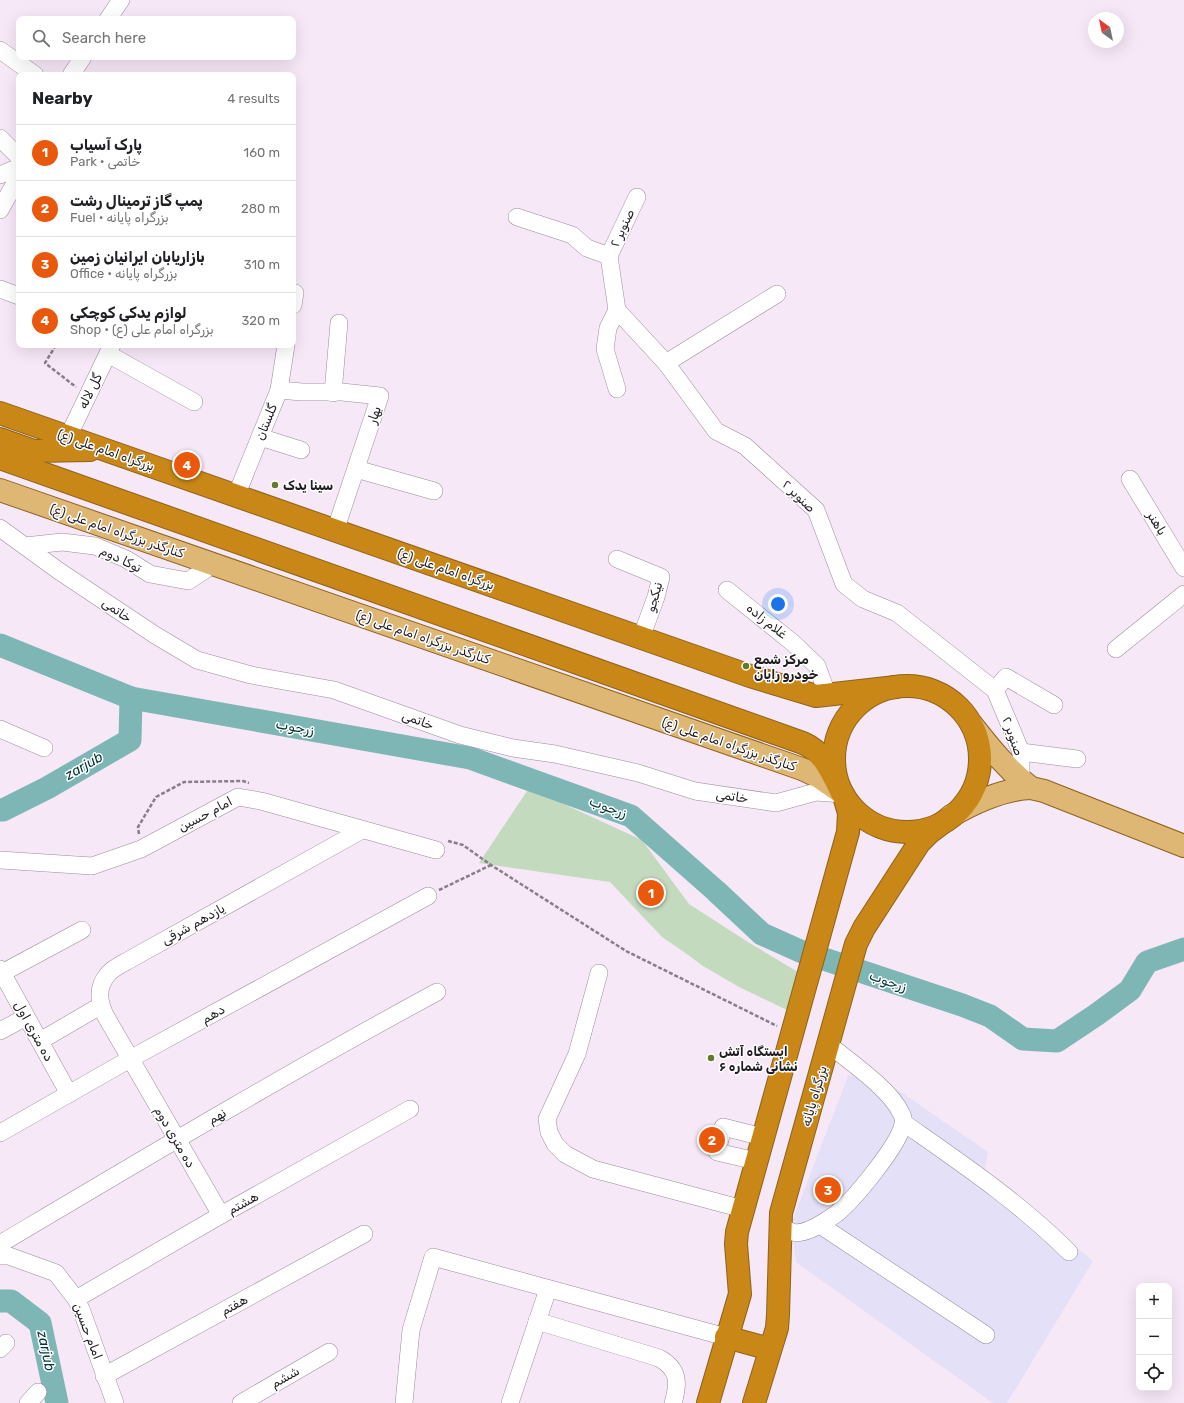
<!DOCTYPE html>
<meta charset="utf-8">
<style>
body{margin:0;font-family:Rubik,Vazirmatn,sans-serif;background:#f6f6f6;color:#202124}
.controls{position:absolute;right:12px;bottom:12px;display:grid;overflow:hidden;border-radius:8px;box-shadow:0 4px 16px #0002}
.controls button{width:36px;height:36px;display:grid;place-items:center;padding:0;border:0;border-bottom:1px solid #e0e0e0;background:#fff;color:#202124;font:20px sans-serif}
.compass{position:absolute;left:1088px;top:12px;width:36px;height:36px;border-radius:50%;background:#fff;box-shadow:0 4px 16px #0002;rotate:327deg}
.you{position:absolute;left:778px;top:604px;width:14px;height:14px;margin:-10px;border:3px solid #fff;border-radius:50%;background:#1a73e8;box-shadow:0 0 0 6px #1a73e833}
.badge{display:grid;place-items:center;width:26px;height:26px;border-radius:50%;background:#ea580c;color:#fff;font-size:13px;font-weight:700}
.pin{position:absolute;translate:-50% -50%;border:2px solid #fff;box-shadow:0 1px 4px #0006}
.list{margin:0;padding:0;list-style:none}
h2{display:flex;justify-content:space-between;align-items:center;height:52px;margin:0;padding:0 16px;font-size:17px}
h2 small{font-size:13px;font-weight:400;color:#757577}
.list li{display:grid;grid-template-columns:26px 1fr auto;gap:12px;align-items:center;box-sizing:border-box;height:56px;padding:0 16px;border-top:1px solid #e0e0e0}
.list b{display:block;font-size:15px;white-space:nowrap}
.list p{margin:0;font-size:13px;white-space:nowrap;color:#757577}
.list em{font-size:13px;font-style:normal;color:#757577}
.icon{flex:none;width:22px;height:22px;fill:none;stroke:currentColor;stroke-width:2;stroke-linecap:round;stroke-linejoin:round}
.map{position:relative;flex:none;width:1184px;height:1403px;overflow:hidden}
.search{position:absolute;background:#fff;box-shadow:0 4px 16px #0002;left:16px;top:16px;width:280px;height:44px;display:flex;align-items:center;gap:10px;box-sizing:border-box;padding:0 14px;border-radius:8px;color:#757577;font-size:15px}
.panel{position:absolute;background:#fff;box-shadow:0 4px 16px #0002;left:16px;top:72px;width:280px;height:276px;border-radius:8px}
.map>svg:first-child{display:block}
.commercial{fill:#e4e0f7}
.green{fill:#c4dabf}
.lines{fill:none;stroke-linecap:round;stroke-linejoin:round}
.river{stroke:#7eb6b6;stroke-width:23}
.minor-casing{stroke:#9a8c9b;stroke-width:18}
.major-casing{stroke:#8e621b;stroke-width:24}
.highway-casing{stroke:#8e621b;stroke-width:24}
.path{stroke:#887e89;stroke-width:2.5;stroke-dasharray:4 2;stroke-linecap:butt}
.minor{stroke:#fff;stroke-width:17}
.major{stroke:#deb774;stroke-width:22}
.highway{stroke:#c88717;stroke-width:22}
.poi-dot{fill:#637a2c;stroke:#fff;stroke-width:1.5}
.labels{text-anchor:middle;dominant-baseline:central;stroke-width:3;stroke-linejoin:round;paint-order:stroke}
.street-label{font-size:13px;fill:#221d23;stroke:#fff}
.poi-label{font-size:13px;font-weight:bold;fill:#221d23;stroke:#fff;text-anchor:start}
.water-label{font-size:14px;font-style:italic;fill:#003738;stroke:#fff}
</style>
<div class="map">
<svg width="1184" height="1403" viewBox="0 0 1184 1403">
<rect width="100%" height="100%" fill="#f7e8f8"/>
<path class="commercial" d="M866,1068L988,1152L984,1173L1093,1261L1007,1403H993L796,1262L791,1224L848,1076Z"/>
<path class="green" d="M529,788L642,840L689,904L748,942L808,978L789,1011L739,987L703,966L684,952L662,937L610,882L479,863Z"/>
<g class="lines">
<g class="river">
<path d="M0,645L131,698L470,758L631,816L716,891L762,934L800,951L962,1005L990,1016L1023,1039L1057,1041L1096,1015L1130,990L1147,962L1184,949"/>
<path d="M0,810H3L47,788L130,740L131,698"/>
<path d="M0,1301H11L40,1323L57,1403"/>
</g>
<g class="minor-casing">
<g id="minor">
<path d="M108,19L121,0"/>
<path d="M0,50L35,75"/>
<path d="M71,75L83,57"/>
<path d="M0,138L19,157"/>
<path d="M0,175L19,167"/>
<path d="M637,197L609,256L617,310L666,363L716,431L745,446L816,510L844,584L863,599L897,613L995,690L1021,752V780"/>
<path d="M0,210L19,176"/>
<path d="M517,217L572,235L587,248L609,256"/>
<path d="M0,289L19,296"/>
<path d="M293,293H295L293,305"/>
<path d="M108,354L194,402"/>
<path d="M666,363L777,294"/>
<path d="M617,389L605,349L608,328L617,310"/>
<path d="M279,390L302,392H342L380,396L335,531"/>
<path d="M333,393L339,323"/>
<path d="M68,437L112,345"/>
<path d="M260,437L301,450"/>
<path d="M356,469L434,491"/>
<path d="M1130,479L1184,568"/>
<path d="M236,496L279,390L286,345"/>
<path d="M0,528L59,571L155,635L197,660L251,675L334,690L460,735L513,748L555,754L638,773L695,791L776,803L816,792L843,794"/>
<path d="M25,546L62,542L95,546L126,559L150,574L188,581L205,570L210,563"/>
<path d="M617,559L661,577L656,597L641,638"/>
<path d="M727,590L793,643L817,666L828,696"/>
<path d="M1116,649L1184,594"/>
<path d="M995,690L1006,677L1054,705"/>
<path d="M0,729L44,748"/>
<path d="M1021,752L1077,759"/>
<path d="M0,860L92,866L141,849L238,797L261,801L436,850"/>
<path d="M0,969L69,1094"/>
<path d="M2,973L82,930"/>
<path d="M599,973L577,1054L547,1119L549,1132L555,1144L565,1154L593,1169L743,1209"/>
<path d="M0,1031L26,1017"/>
<path d="M40,1041L100,1006"/>
<path d="M904,1123C961,1163 1019,1202 1069,1252"/>
<path d="M0,1133L130,1059L428,896"/>
<path d="M756,1161L717,1152L723,1127L763,1137"/>
<path d="M221,1215L105,1015C98,1000 97,987 108,974C113,968 122,964 129,960L362,830"/>
<path d="M780,1223C783,1226 788,1231 792,1232C805,1236 826,1221 836,1214C853,1201 899,1145 903,1124C904,1121 903,1116 901,1113C890,1089 849,1061 828,1044"/>
<path d="M820,1225L986,1335"/>
<path d="M0,1244C145,1158 289,1072 437,992"/>
<path d="M0,1256H9L56,1273L76,1299L81,1309L115,1403"/>
<path d="M76,1299L221,1215L410,1109"/>
<path d="M537,1321L659,1358C679,1369 679,1383 673,1403"/>
<path d="M0,1349L6,1343"/>
<path d="M104,1376L364,1234"/>
<path d="M28,1403L38,1392"/>
<path d="M241,1403L329,1352"/>
<path d="M404,1403L411,1330L433,1257L726,1337"/>
<path d="M510,1403L548,1289"/>
</g>
</g>
<g class="major-casing">
<g id="major">
<path d="M0,490L802,769L819,777L842,793"/>
<path d="M1031,788L1044,791L1184,846"/>
<path d="M951,816C975,802 1003,789 1031,788C1008,770 990,748 972,725"/>
</g>
</g>
<g class="highway-casing">
<g id="highway">
<path d="M0,413L750,676L816,696L896,687"/>
<path d="M0,439L34,451L90,450"/>
<path d="M0,458L803,743C824,752 832,773 842,793"/>
<circle cx="907" cy="759" r="73"/>
<path d="M726,1337L770,1349"/>
<path d="M708,1403L740,1294L736,1244L737,1232L848,832L849,813L844,796"/>
<path d="M754,1403L777,1328L778,1315L781,1213L856,944L864,928L919,843L929,833L949,818"/>
</g>
</g>
<g class="path">
<path d="M56,345L45,363L76,387"/>
<path d="M139,834L138,827L156,797L184,782L243,781L249,783"/>
<path d="M448,841L463,845L491,865L626,951L777,1026"/>
<path d="M439,890L491,865"/>
</g>
<use href="#minor" class="minor"/>
<use href="#major" class="major"/>
<use href="#highway" class="highway"/>
</g>
<g class="poi-dot">
<circle cx="275" cy="485" r="4"/>
<circle cx="746" cy="666" r="4"/>
<circle cx="711" cy="1058" r="4"/>
</g>
<g class="labels">
<g class="street-label">
<text transform="translate(622 228) rotate(-65)">صنوبر ۲</text>
<text transform="translate(90 391) rotate(-64)">گل لاله</text>
<text transform="translate(374 415) rotate(-72)">بهار</text>
<text transform="translate(266 422) rotate(-68)">گلستان</text>
<text transform="translate(106 450) rotate(19)">بزرگراه امام علی (ع)</text>
<text transform="translate(799 496) rotate(44)">صنوبر ۲</text>
<text transform="translate(1157 523) rotate(59)">باهنر</text>
<text transform="translate(117 531) rotate(19)">کنارگذر بزرگراه امام علی (ع)</text>
<text transform="translate(121 559) rotate(26)">توکا دوم</text>
<text transform="translate(446 569) rotate(19)">بزرگراه امام علی (ع)</text>
<text transform="translate(654 597) rotate(-74)">نیکجو</text>
<text transform="translate(117 610) rotate(34)">خاتمی</text>
<text transform="translate(767 621) rotate(39)">غلام زاده</text>
<text transform="translate(423 637) rotate(19)">کنارگذر بزرگراه امام علی (ع)</text>
<text transform="translate(418 720) rotate(20)">خاتمی</text>
<text transform="translate(1013 736) rotate(71)">صنوبر ۲</text>
<text transform="translate(729 744) rotate(19)">کنارگذر بزرگراه امام علی (ع)</text>
<text transform="translate(732 796) rotate(8)">خاتمی</text>
<text transform="translate(205 814) rotate(-28)">امام حسین</text>
<text transform="translate(193 924) rotate(-29)">یازدهم شرقی</text>
<text transform="translate(213 1014) rotate(-29)">دهم</text>
<text transform="translate(34 1031) rotate(61)">ده متری اول</text>
<text transform="translate(814 1096) rotate(-74)">بزرگراه پایانه</text>
<text transform="translate(217 1116) rotate(-30)">نهم</text>
<text transform="translate(175 1137) rotate(60)">ده متری دوم</text>
<text transform="translate(243 1203) rotate(-29)">هشتم</text>
<text transform="translate(234 1305) rotate(-29)">هفتم</text>
<text transform="translate(88 1331) rotate(69)">امام حسین</text>
<text transform="translate(285 1377) rotate(-30)">ششم</text>
</g>
<g class="poi-label">
<text x="283" y="485">سینا یدک</text>
<text x="754" y="659">مرکز شمع<tspan x="754" dy="15">خودرو رایان</tspan></text>
<text x="719" y="1051">ایستگاه آتش<tspan x="719" dy="15">نشانی شماره ۶</tspan></text>
</g>
<g class="water-label">
<text transform="translate(295 727) rotate(10)">زرجوب</text>
<text transform="translate(84 766) rotate(-30)">zarjub</text>
<text transform="translate(608 807) rotate(20)">زرجوب</text>
<text transform="translate(888 981) rotate(19)">زرجوب</text>
<text transform="translate(46 1351) rotate(78)">zarjub</text>
</g>
</g>
</svg>
<div class="controls">
<button>+</button>
<button>−</button>
<button><svg class="icon" aria-label="locate" viewBox="0 0 24 24"><circle cx="12" cy="12" r="6"/><path d="M12 2v4M12 18v4M2 12h4M18 12h4"/></svg></button>
</div>
<svg class="compass" viewBox="-18 -18 36 36"><path d="M0-13l5 13h-10z" fill="#e53935"/><path d="M0 13l5-13h-10z" fill="#757577"/></svg>
<div class="you"></div>
<div class="pin badge" style="left:651px;top:893px">1</div>
<div class="pin badge" style="left:712px;top:1140px">2</div>
<div class="pin badge" style="left:828px;top:1190px">3</div>
<div class="pin badge" style="left:187px;top:465px">4</div>
<div class="search"><svg class="icon" aria-label="search" viewBox="0 0 24 24"><circle cx="10" cy="10" r="6"/><path d="M15 15l6 6"/></svg>Search here</div>
<section class="panel">
<h2>Nearby<small>4 results</small></h2>
<ul class="list">
<li><span class="badge">1</span><div><b>پارک آسیاب</b><p>Park · خاتمی</p></div><em>160 m</em></li>
<li><span class="badge">2</span><div><b>پمپ گاز ترمینال رشت</b><p>Fuel · بزرگراه پایانه</p></div><em>280 m</em></li>
<li><span class="badge">3</span><div><b>بازاریابان ایرانیان زمین</b><p>Office · بزرگراه پایانه</p></div><em>310 m</em></li>
<li><span class="badge">4</span><div><b>لوازم یدکی کوچکی</b><p>Shop · بزرگراه امام علی (ع)</p></div><em>320 m</em></li>
</ul>
</section>
</div>
